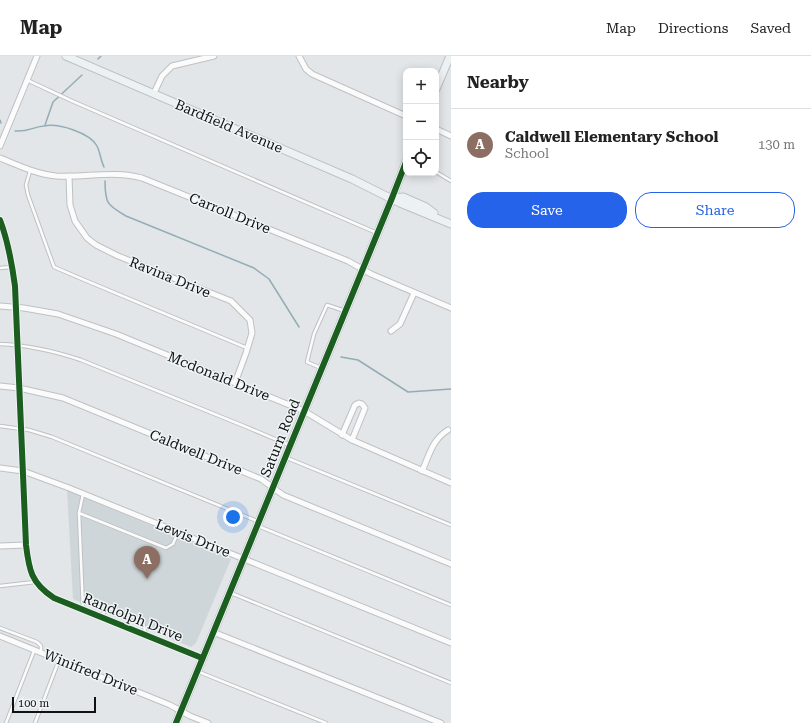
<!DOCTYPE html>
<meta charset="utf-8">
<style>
body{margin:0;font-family:"Roboto Serif",serif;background:#f2f2f2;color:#222}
.controls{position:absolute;right:12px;top:12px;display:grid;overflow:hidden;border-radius:8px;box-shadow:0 2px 10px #0003}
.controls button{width:36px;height:36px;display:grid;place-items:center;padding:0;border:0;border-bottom:1px solid #e0e0e0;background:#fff;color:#222;font:20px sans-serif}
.scale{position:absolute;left:12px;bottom:10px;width:84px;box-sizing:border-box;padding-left:4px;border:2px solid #101212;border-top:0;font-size:11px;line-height:14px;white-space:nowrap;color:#101212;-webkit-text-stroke:3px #eff4f6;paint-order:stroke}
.you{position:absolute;left:233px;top:461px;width:14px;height:14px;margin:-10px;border:3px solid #fff;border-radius:50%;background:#1a73e8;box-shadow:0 0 0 6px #1a73e833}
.badge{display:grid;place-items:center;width:26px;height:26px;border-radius:50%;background:#2563eb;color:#fff;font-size:13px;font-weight:700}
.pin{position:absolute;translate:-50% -33px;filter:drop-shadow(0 1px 2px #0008)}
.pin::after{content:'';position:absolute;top:21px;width:14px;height:12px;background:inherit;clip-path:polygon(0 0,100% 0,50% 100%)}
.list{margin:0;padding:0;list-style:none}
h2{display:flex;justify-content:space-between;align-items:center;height:52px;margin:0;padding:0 16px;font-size:17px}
h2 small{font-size:13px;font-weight:400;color:#767676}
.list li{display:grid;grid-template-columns:26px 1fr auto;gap:12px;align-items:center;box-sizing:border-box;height:72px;padding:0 16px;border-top:1px solid #e0e0e0}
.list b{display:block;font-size:15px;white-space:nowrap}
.list p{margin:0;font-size:13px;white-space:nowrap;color:#767676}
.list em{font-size:13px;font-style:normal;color:#767676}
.actions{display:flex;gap:8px;padding:12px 16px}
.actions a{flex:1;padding:9px 0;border:1px solid #2563eb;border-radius:16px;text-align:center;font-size:14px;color:#2563eb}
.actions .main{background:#2563eb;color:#fff}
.icon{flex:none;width:22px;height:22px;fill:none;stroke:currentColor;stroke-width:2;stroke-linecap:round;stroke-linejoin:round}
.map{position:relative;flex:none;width:451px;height:667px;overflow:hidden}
header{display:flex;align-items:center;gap:24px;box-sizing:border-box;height:56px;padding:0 20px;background:#fff;border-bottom:1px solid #e0e0e0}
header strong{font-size:19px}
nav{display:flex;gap:22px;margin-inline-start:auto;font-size:14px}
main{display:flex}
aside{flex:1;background:#fff}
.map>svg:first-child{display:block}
.built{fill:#cfd6da}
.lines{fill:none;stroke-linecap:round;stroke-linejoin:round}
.stream{stroke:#93adb6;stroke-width:1.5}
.lane-casing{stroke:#bec1c2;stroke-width:4.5}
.street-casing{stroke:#bec1c2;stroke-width:7}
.secondary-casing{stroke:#bec1c2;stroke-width:9}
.lane{stroke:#fbfbfc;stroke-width:2.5}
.street{stroke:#fbfbfc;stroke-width:5}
.secondary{stroke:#ecf2f4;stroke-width:7}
.cycleway-casing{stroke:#eff4f6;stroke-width:8}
.cycleway{stroke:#1b5e20;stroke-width:6}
.labels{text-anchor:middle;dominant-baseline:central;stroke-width:3;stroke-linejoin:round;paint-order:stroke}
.street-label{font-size:14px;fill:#101212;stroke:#eff4f6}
</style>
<header>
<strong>Map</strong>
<nav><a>Map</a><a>Directions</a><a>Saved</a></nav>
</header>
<main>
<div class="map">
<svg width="451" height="667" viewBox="0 0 451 667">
<rect width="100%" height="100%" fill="#e3e6e8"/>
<path class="built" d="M67,434L231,503L196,587L191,591L73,543Z"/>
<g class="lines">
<g class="stream">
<path d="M98,3L101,0"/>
<path d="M0,64L1,67"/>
<path d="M45,69L53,46L82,19"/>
<path d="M15,75C29,76 32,71 44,70C59,67 90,77 97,90C100,96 101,105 104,111"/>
<path d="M105,125C105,147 107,149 126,160L254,212L269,223L299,271"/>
<path d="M341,301L358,304L408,336L451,333"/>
</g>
<g class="lane-casing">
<g id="lane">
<path d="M27,24L72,45L377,177"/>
<path d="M30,115L26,129L28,139L54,211L82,223L247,292"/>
<path d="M436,116L451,125"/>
<path d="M0,212L12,211"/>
<path d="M0,288C28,289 54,295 81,304L244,370L289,389"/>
<path d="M321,312L307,306L314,278L327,249L345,255"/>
<path d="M0,370L29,374L52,381L257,465"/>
<path d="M287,402L451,469"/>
<path d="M83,438L79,457L166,492L173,488L178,476"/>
<path d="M79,457L83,553"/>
<path d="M258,470L451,549"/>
<path d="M0,530L35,526"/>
<path d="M231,537L451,627"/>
<path d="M100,560L108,553H113L139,563L143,566L146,579"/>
<path d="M0,572L37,586L41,590V596"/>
<path d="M199,616L326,667"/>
<path d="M6,667L34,595"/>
<path d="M35,667L59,604"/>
</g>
</g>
<g class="street-casing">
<g id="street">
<path d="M299,0L306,13L312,18L406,60"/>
<path d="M154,37L162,20L172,10L214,0"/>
<path d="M436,73L451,80"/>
<path d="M0,90L37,0"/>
<path d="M0,102C18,109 36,118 56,120C84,122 114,114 142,122L348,205L371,218L451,252"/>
<path d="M69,120L70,149L75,165L87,182L96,189L118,200L231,245L250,264L252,277L246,297L235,327"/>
<path d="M0,164C8,185 12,208 15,230L26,489C29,514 31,527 54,542L202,602"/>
<path d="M0,250L24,252L58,258L116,278L304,355L352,384L451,427"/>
<path d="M391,275L400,268L414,237"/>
<path d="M0,330L19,332L63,342L261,423L283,439L451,508"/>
<path d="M342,379L355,349L359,347L362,348L365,352L352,384"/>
<path d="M0,412L23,415L69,432L451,587"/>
<path d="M422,415C430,398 432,384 448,374"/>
<path d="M0,490L26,489"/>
<path d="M213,576L441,667"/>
<path d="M0,580L170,649L190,660L208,667"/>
</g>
</g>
<g class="secondary-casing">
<g id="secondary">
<path d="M66,0L352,123L400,147L451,168"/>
<path d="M436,33L450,0"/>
<path d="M393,142L403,141L426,151L434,157"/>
<path d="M176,667L392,142L406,106"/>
</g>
</g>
<use href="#lane" class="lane"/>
<use href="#street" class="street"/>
<use href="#secondary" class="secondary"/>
<g class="cycleway-casing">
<g id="cycleway">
<path d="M0,164C8,185 12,208 15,230L26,489C29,514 31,527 54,542L202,602"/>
<path d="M176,667L392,142L406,106"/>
</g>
</g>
<use href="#cycleway" class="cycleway"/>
</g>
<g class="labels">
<g class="street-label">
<text transform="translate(229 70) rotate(23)">Bardfield Avenue</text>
<text transform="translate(230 157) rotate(22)">Carroll Drive</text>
<text transform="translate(170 221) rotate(22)">Ravina Drive</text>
<text transform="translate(219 320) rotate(22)">Mcdonald Drive</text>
<text transform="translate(280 382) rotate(-68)">Saturn Road</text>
<text transform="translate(196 396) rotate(22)">Caldwell Drive</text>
<text transform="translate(193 482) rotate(22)">Lewis Drive</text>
<text transform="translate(133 561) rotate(22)">Randolph Drive</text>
<text transform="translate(91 616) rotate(22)">Winifred Drive</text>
</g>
</g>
</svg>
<div class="controls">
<button>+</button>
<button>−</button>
<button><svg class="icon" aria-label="locate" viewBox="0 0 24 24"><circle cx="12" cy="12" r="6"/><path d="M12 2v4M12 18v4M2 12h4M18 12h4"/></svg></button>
</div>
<div class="scale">100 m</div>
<div class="you"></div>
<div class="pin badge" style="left:147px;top:523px;background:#8d6e63">A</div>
</div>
<aside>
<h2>Nearby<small></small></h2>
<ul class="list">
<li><span class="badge" style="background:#8d6e63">A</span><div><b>Caldwell Elementary School</b><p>School</p></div><em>130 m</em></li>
</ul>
<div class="actions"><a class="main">Save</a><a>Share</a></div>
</aside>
</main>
